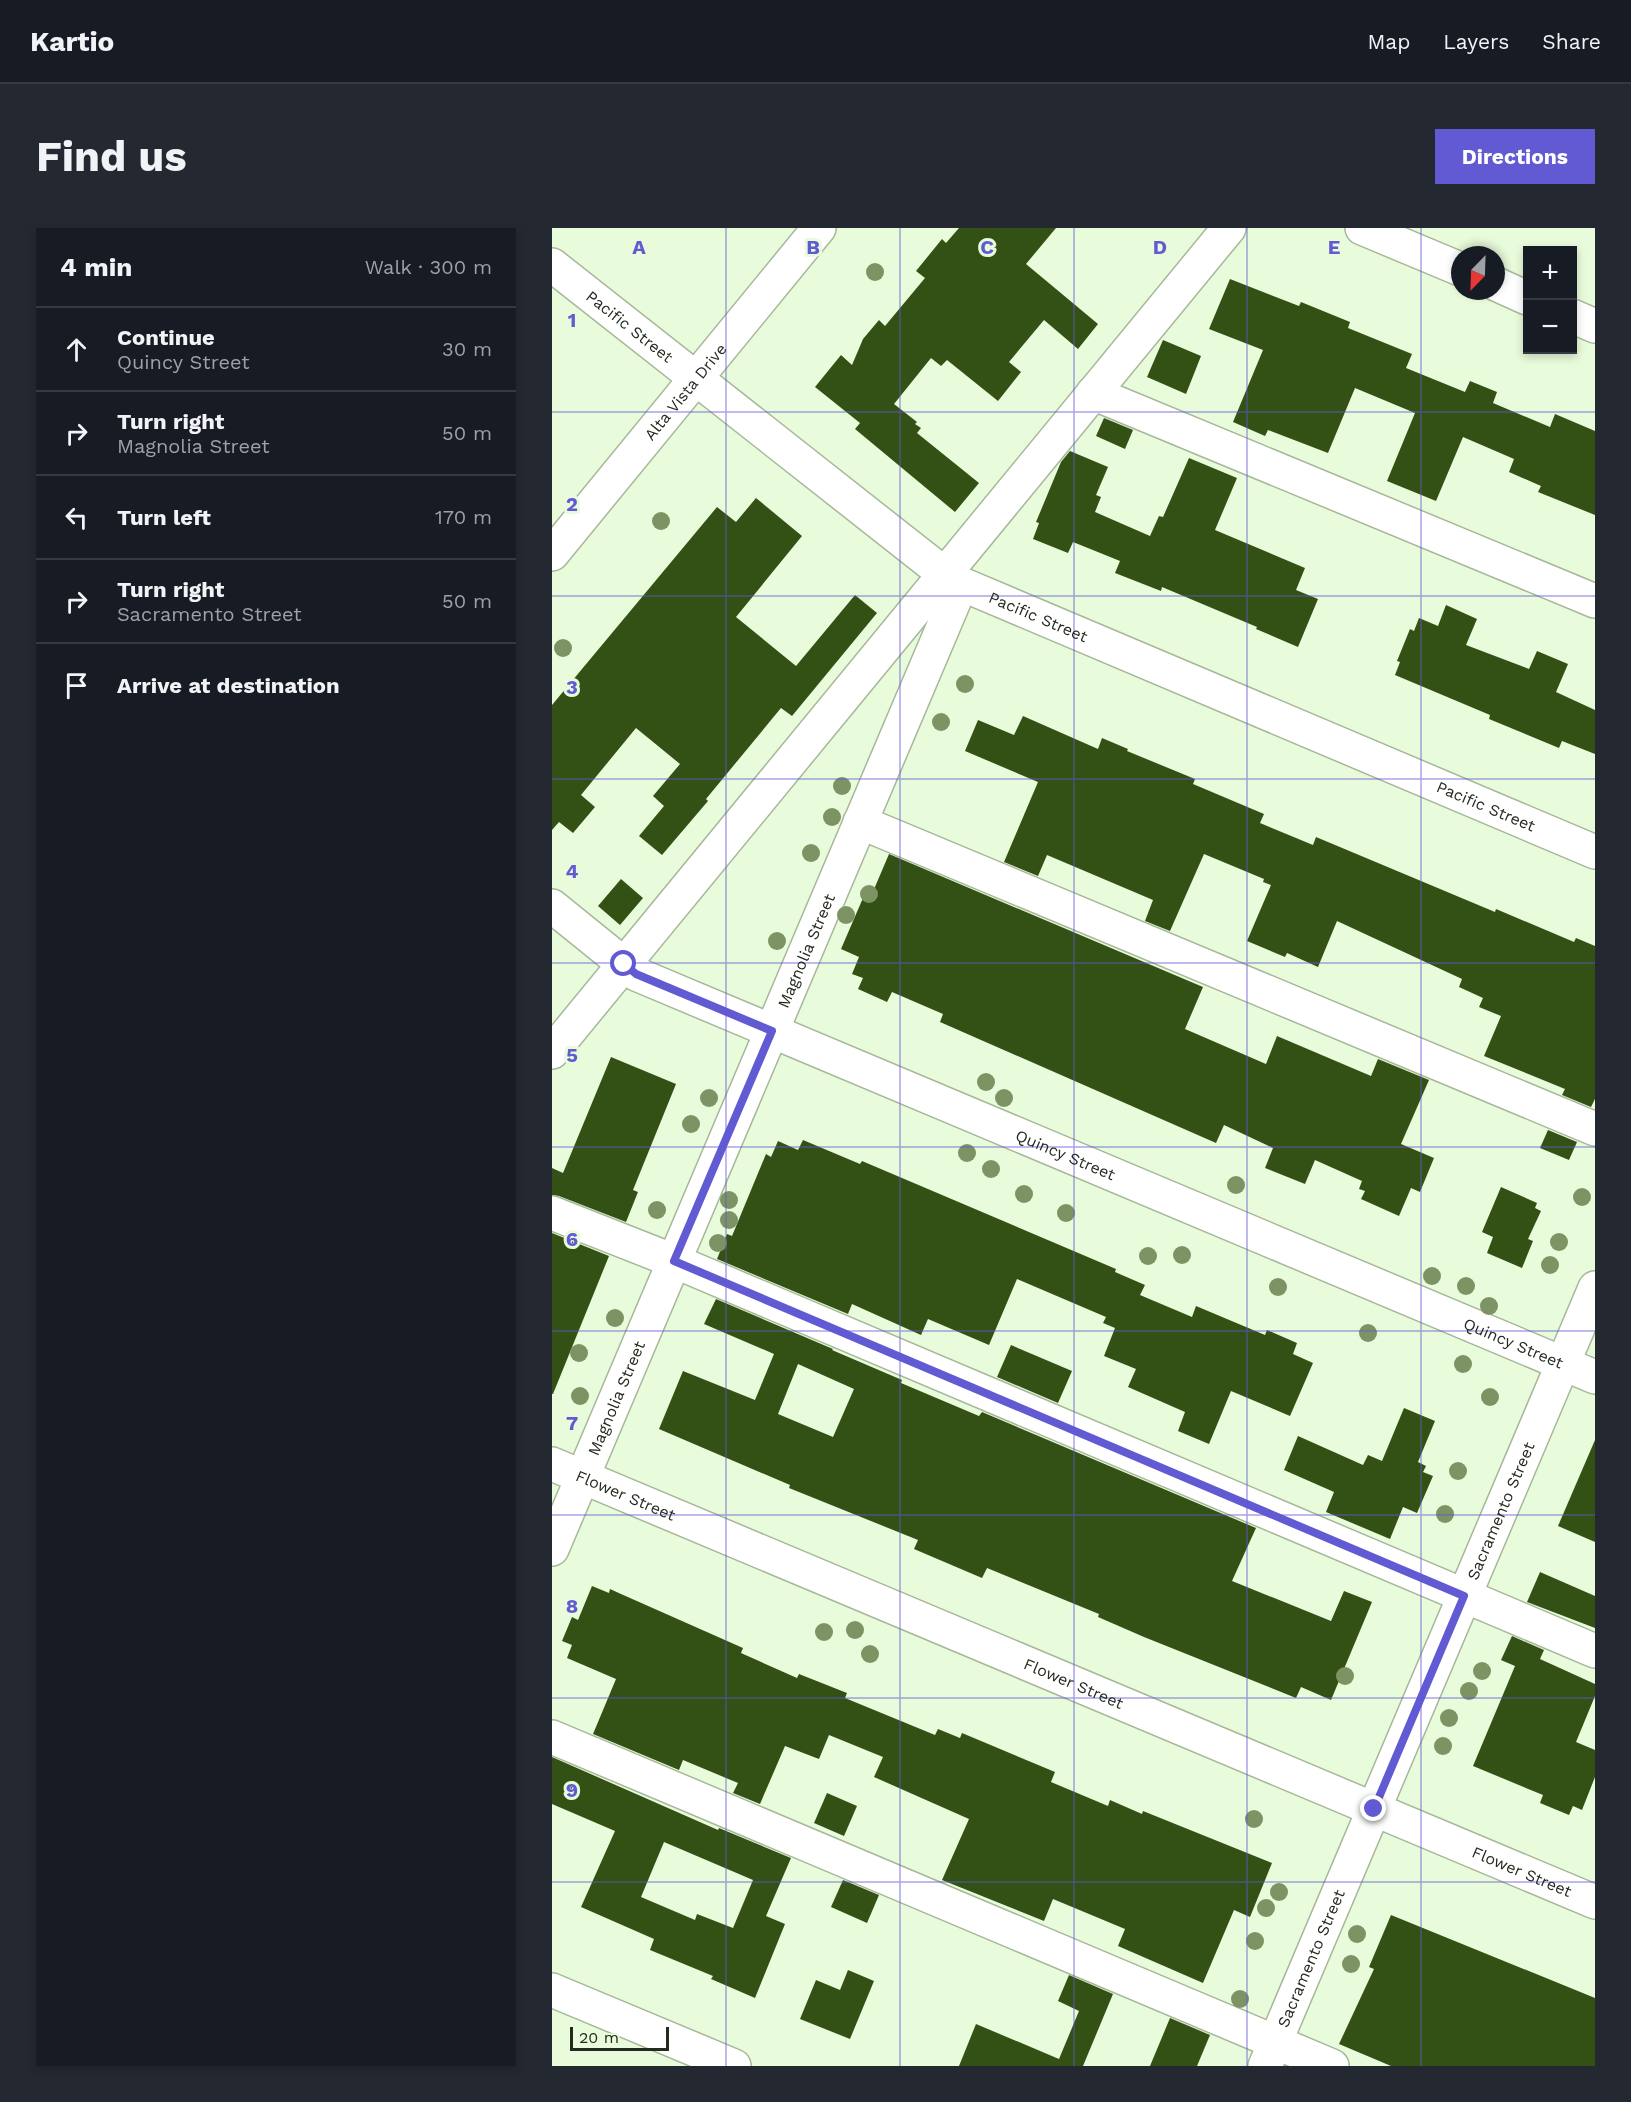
<!DOCTYPE html>
<meta charset="utf-8">
<style>
body{margin:0;font-family:"Work Sans",sans-serif;background:#242831;color:#f1f3f6}
.controls{position:absolute;right:18px;top:18px;display:grid;overflow:hidden;border-radius:0px;box-shadow:0 3px 9px #0003}
.controls button{width:54px;height:54px;display:grid;place-items:center;padding:0;border:0;border-bottom:2px solid #363941;background:#171b24;color:#f1f3f6;font:30px sans-serif}
.compass{position:absolute;left:899px;top:18px;width:54px;height:54px;border-radius:50%;background:#171b24;box-shadow:0 3px 9px #0003;rotate:203deg}
.scale{position:absolute;left:18px;bottom:15px;width:99px;box-sizing:border-box;padding-left:6px;border:3px solid #232a1e;border-top:0;font-size:16px;line-height:21px;white-space:nowrap;color:#232a1e;-webkit-text-stroke:4px #e8fbda;paint-order:stroke}
.stop{position:absolute;width:18px;height:18px;margin:-14px;border:4px solid #625ad3;border-radius:50%;background:#fff}
.stop.end{background:#625ad3;border-color:#fff;box-shadow:0 2px 6px #0008}
.list{margin:0;padding:0;list-style:none}
h2{display:flex;justify-content:space-between;align-items:center;height:78px;margin:0;padding:0 24px;font-size:26px}
h2 small{font-size:20px;font-weight:400;color:#9ea1a6}
.list li{display:grid;grid-template-columns:39px 1fr auto;gap:18px;align-items:center;box-sizing:border-box;height:84px;padding:0 24px;border-top:2px solid #363941}
.list b{display:block;font-size:22px;white-space:nowrap}
.list p{margin:0;font-size:20px;white-space:nowrap;color:#9ea1a6}
.list em{font-size:20px;font-style:normal;color:#9ea1a6}
.icon{flex:none;width:33px;height:33px;fill:none;stroke:currentColor;stroke-width:2;stroke-linecap:round;stroke-linejoin:round}
.map{position:relative;flex:none;width:1043px;height:1838px;overflow:hidden;border-radius:0px}
header{display:flex;align-items:center;gap:36px;box-sizing:border-box;height:84px;padding:0 30px;background:#171b24;border-bottom:2px solid #363941}
header strong{font-size:28px}
nav{display:flex;gap:33px;margin-inline-start:auto;font-size:21px}
.intro{display:flex;align-items:center;justify-content:space-between;box-sizing:border-box;height:144px;padding:0 36px}
h1{margin:0;font-size:42px}
.button{padding:15px 27px;border-radius:0px;background:#625ad3;color:#fff;font-size:21px;font-weight:700}
main{display:flex;gap:36px;padding:0 36px}
aside{flex:1;background:#171b24;border-radius:0px;box-shadow:0 3px 9px #0003}
.map>svg:first-child{display:block}
.building{fill:#345115;fill-rule:evenodd}
.lines{fill:none;stroke-linecap:round;stroke-linejoin:round}
.minor-casing{stroke:#a7b89a;stroke-width:36}
.minor{stroke:#fff;stroke-width:33}
.tree{fill:#7c9364}
.route{stroke:#625ad3;stroke-width:8}
.grid{fill:none;stroke:#625ad3;stroke-width:1.5;stroke-opacity:0.55}
.labels{text-anchor:middle;dominant-baseline:central;stroke-width:6;stroke-linejoin:round;paint-order:stroke}
.street-label{font-size:16px;fill:#232a1e;stroke:#e8fbda}
.grid-label{font-size:20px;text-anchor:middle;font-weight:bold;fill:#625ad3;stroke:#e8fbda;stroke-width:6;stroke-linejoin:round;paint-order:stroke}
</style>
<header>
<strong>Kartio</strong>
<nav><a>Map</a><a>Layers</a><a>Share</a></nav>
</header>
<div class="intro"><h1>Find us</h1><a class="button">Directions</a></div>
<main>
<aside>
<h2>4 min<small>Walk · 300 m</small></h2>
<ul class="list">
<li><svg class="icon" aria-label="ahead" viewBox="0 0 24 24"><path d="M12 20V5M6 11l6-6 6 6"/></svg><div><b>Continue</b><p>Quincy Street</p></div><em>30 m</em></li>
<li><svg class="icon" aria-label="right" viewBox="0 0 24 24"><path d="M7 20v-9h11M14 6l5 5-5 5"/></svg><div><b>Turn right</b><p>Magnolia Street</p></div><em>50 m</em></li>
<li><svg class="icon" aria-label="left" viewBox="0 0 24 24"><path d="M17 20v-9H6M10 6l-5 5 5 5"/></svg><div><b>Turn left</b></div><em>170 m</em></li>
<li><svg class="icon" aria-label="right" viewBox="0 0 24 24"><path d="M7 20v-9h11M14 6l5 5-5 5"/></svg><div><b>Turn right</b><p>Sacramento Street</p></div><em>50 m</em></li>
<li><svg class="icon" aria-label="arrive" viewBox="0 0 24 24"><path d="M6 21V4h12l-3 4 3 4H6"/></svg><div><b>Arrive at destination</b></div></li>
</ul>
</aside>
<div class="map">
<svg width="1043" height="1838" viewBox="0 0 1043 1838">
<rect width="100%" height="100%" fill="#e8fbda"/>
<g class="building">
<path d="M407,0H504L474,36L546,96L526,121L492,92L457,134L469,144L446,173L395,132L389,138L379,130L342,176L365,194L363,196L369,200L365,205L427,255L403,284L303,201L308,195L263,159L289,127L300,137L311,111L327,92L333,98L373,50L364,43L390,11L394,15Z"/>
<path d="M678,51L747,78L749,74L798,94L796,100L860,126L854,140L913,164L918,153L945,164L941,175L998,199L1003,186L1043,203V287L986,264L989,258L957,244L962,231L911,209L884,273L835,253L863,185L803,160L776,225L716,202L713,208L681,194L711,122L657,101Z"/>
<path d="M611,112L649,128L634,166L595,149Z"/>
<path d="M552,190L581,202L573,221L544,208Z"/>
<path d="M518,223L556,239L544,267L549,269L543,284L598,308L607,288L611,289L637,230L685,250L663,302L753,340L744,362L766,371L746,419L704,401L705,399L610,359L609,363L563,345L568,333L521,314L516,325L481,311L487,295L484,294L509,234Z"/>
<path d="M204,270L250,308L184,389L244,438L303,367L325,385L240,488L229,480L154,571L156,573L110,627L87,608L112,578L101,568L128,536L84,500L29,567L43,579L21,605L7,594L0,602V477L165,279L184,294Z"/>
<path d="M894,377L925,391L914,417L977,441L985,423L1016,436L1004,464L1043,482V526L1010,513L1007,520L937,491L938,487L843,447L848,434L845,433L858,401L862,403L867,390L886,398Z"/>
<path d="M471,488L546,521L550,510L576,521L575,523L643,551L641,556L712,586L708,595L761,617L764,609L943,684L944,681L1022,714L1024,710L1043,718V871L1039,879L1010,867L1013,861L932,828L949,788L927,779L931,770L907,759L910,751L785,693L766,739L735,725L733,729L695,713L719,657L711,654L712,651L652,626L618,703L593,693L601,672L495,627L486,648L452,634L486,554L413,523L426,492L462,507Z"/>
<path d="M337,626L651,759L633,801L714,836L725,808L819,848L826,831L877,852L849,916L882,930L868,964L859,960L847,988L809,971L813,963L807,961L810,953L763,932L753,956L713,940L721,920L672,897L664,915L388,794L391,786L340,764L335,774L306,761L311,750L300,746L307,729L289,721L311,670L317,673Z"/>
<path d="M69,651L91,670L68,697L46,678Z"/>
<path d="M59,829L124,856L81,962L86,964L74,994L7,968L0,967V940L11,945Z"/>
<path d="M996,902L1025,914L1017,932L988,920Z"/>
<path d="M251,912L308,936L310,933L564,1041L563,1044L593,1057L588,1067L640,1089L644,1078L713,1107L715,1102L745,1115L741,1126L761,1135L738,1188L679,1163L657,1216L626,1203L633,1184L576,1159L584,1141L552,1128L563,1100L551,1095L554,1089L465,1051L437,1117L376,1091L369,1107L300,1076L296,1086L165,1031L175,1006L180,1008L214,926L219,929L226,913L246,922Z"/>
<path d="M949,959L985,975L983,980L989,983L976,1011L981,1013L970,1040L935,1025L941,1009L930,1004Z"/>
<path d="M0,1005L57,1028L1,1166H0Z"/>
<path d="M164,1071L281,1121L280,1122L350,1152L349,1155L427,1188L430,1184L704,1300L680,1353L779,1393L792,1363L820,1374L779,1472L749,1459L744,1470L592,1409L546,1389L547,1386L435,1340L430,1350L362,1321L366,1312L237,1260L238,1257L107,1201L131,1143L203,1172L222,1126L152,1096ZM246,1136L302,1161L281,1209L226,1186Z"/>
<path d="M459,1117L520,1143L506,1175L445,1149Z"/>
<path d="M852,1180L883,1193L866,1234L874,1238L871,1244L881,1248L865,1285L851,1279L838,1311L774,1284L782,1264L732,1242L746,1208L811,1237L816,1227L830,1233Z"/>
<path d="M1043,1212V1314L1006,1298Z"/>
<path d="M988,1344L1043,1368V1400L975,1374Z"/>
<path d="M40,1358L57,1365L58,1361L69,1366L191,1420L189,1425L245,1450L247,1446L295,1465L293,1470L383,1507L386,1501L408,1510L410,1505L503,1544L499,1554L556,1578L558,1572L590,1586L591,1583L720,1635L698,1689L682,1682L651,1755L566,1718L573,1701L501,1671L492,1693L390,1652L417,1591L322,1549L331,1529L277,1507L267,1531L233,1518L208,1576L181,1565L186,1555L131,1532L127,1542L41,1506L64,1451L15,1430L20,1417L10,1413L20,1389L26,1392Z"/>
<path d="M960,1408L992,1422L988,1431L1043,1456V1468L1024,1514L1043,1522V1549L1030,1582L1021,1578L1017,1587L988,1575L991,1567L921,1538L963,1438L949,1432Z"/>
<path d="M0,1529L166,1602L167,1600L239,1630L214,1688L233,1696L203,1770L159,1751L161,1748L98,1722L102,1711L29,1679L63,1603L0,1576ZM112,1614L201,1652L181,1700L145,1686L143,1692L89,1669Z"/>
<path d="M275,1565L305,1578L292,1608L262,1595Z"/>
<path d="M291,1652L327,1667L315,1695L279,1679Z"/>
<path d="M839,1687L1043,1770V1838H839L787,1816L822,1741L817,1739Z"/>
<path d="M296,1742L322,1753L298,1811L248,1791L264,1752L288,1762Z"/>
<path d="M517,1747L561,1766L531,1838H407L424,1796L507,1831L527,1783L506,1773Z"/>
<path d="M618,1790L658,1807L645,1838H598Z"/>
</g>
<g class="lines">
<g class="minor-casing">
<g id="minor">
<path d="M810,0L908,41"/>
<path id="s1" d="M0,37L400,352L1043,624"/>
<path d="M944,56L975,70"/>
<path d="M1020,88L1043,98"/>
<path d="M541,165L1043,373"/>
<path id="s2" d="M0,326L267,0"/>
<path d="M308,594L1043,901"/>
<path id="s3" d="M0,678L84,746L1043,1149"/>
<path d="M0,824L677,0"/>
<path d="M0,985L122,1033L1043,1423"/>
<path id="s4" d="M0,1236L1043,1674"/>
<path id="s5" d="M0,1321L409,357"/>
<path d="M0,1509L780,1838"/>
<path d="M0,1762L182,1838"/>
<path id="s6" d="M713,1838L1043,1060"/>
</g>
</g>
<use href="#minor" class="minor"/>
</g>
<g class="tree">
<circle cx="323" cy="44" r="9"/>
<circle cx="109" cy="293" r="9"/>
<circle cx="11" cy="420" r="9"/>
<circle cx="413" cy="456" r="9"/>
<circle cx="389" cy="494" r="9"/>
<circle cx="290" cy="558" r="9"/>
<circle cx="280" cy="589" r="9"/>
<circle cx="259" cy="625" r="9"/>
<circle cx="317" cy="666" r="9"/>
<circle cx="294" cy="687" r="9"/>
<circle cx="225" cy="713" r="9"/>
<circle cx="434" cy="854" r="9"/>
<circle cx="157" cy="870" r="9"/>
<circle cx="452" cy="870" r="9"/>
<circle cx="139" cy="896" r="9"/>
<circle cx="415" cy="925" r="9"/>
<circle cx="439" cy="941" r="9"/>
<circle cx="684" cy="957" r="9"/>
<circle cx="472" cy="966" r="9"/>
<circle cx="1030" cy="969" r="9"/>
<circle cx="177" cy="972" r="9"/>
<circle cx="105" cy="982" r="9"/>
<circle cx="514" cy="985" r="9"/>
<circle cx="177" cy="992" r="9"/>
<circle cx="1007" cy="1014" r="9"/>
<circle cx="166" cy="1015" r="9"/>
<circle cx="630" cy="1027" r="9"/>
<circle cx="596" cy="1028" r="9"/>
<circle cx="998" cy="1037" r="9"/>
<circle cx="880" cy="1048" r="9"/>
<circle cx="914" cy="1058" r="9"/>
<circle cx="726" cy="1059" r="9"/>
<circle cx="937" cy="1078" r="9"/>
<circle cx="63" cy="1090" r="9"/>
<circle cx="816" cy="1105" r="9"/>
<circle cx="27" cy="1125" r="9"/>
<circle cx="911" cy="1136" r="9"/>
<circle cx="28" cy="1168" r="9"/>
<circle cx="938" cy="1169" r="9"/>
<circle cx="906" cy="1243" r="9"/>
<circle cx="893" cy="1286" r="9"/>
<circle cx="303" cy="1402" r="9"/>
<circle cx="272" cy="1404" r="9"/>
<circle cx="318" cy="1426" r="9"/>
<circle cx="930" cy="1443" r="9"/>
<circle cx="793" cy="1448" r="9"/>
<circle cx="917" cy="1463" r="9"/>
<circle cx="897" cy="1490" r="9"/>
<circle cx="891" cy="1518" r="9"/>
<circle cx="702" cy="1591" r="9"/>
<circle cx="727" cy="1664" r="9"/>
<circle cx="714" cy="1680" r="9"/>
<circle cx="805" cy="1706" r="9"/>
<circle cx="703" cy="1713" r="9"/>
<circle cx="799" cy="1736" r="9"/>
<circle cx="688" cy="1771" r="9"/>
</g>
<g class="lines">
<path class="route" d="M72,736L84,746L220,803L122,1033L912,1368L822,1581"/>
</g>
<path class="grid" d="M174,0V1838M348,0V1838M522,0V1838M695,0V1838M869,0V1838M0,184H1043M0,368H1043M0,551H1043M0,735H1043M0,919H1043M0,1103H1043M0,1287H1043M0,1470H1043M0,1654H1043"/>
<g class="labels">
<g class="street-label">
<text stroke="none"><textPath href="#s1" startOffset="99">Pacific Street</textPath></text>
<text stroke="none"><textPath href="#s2" startOffset="210">Alta Vista Drive</textPath></text>
<text stroke="none"><textPath href="#s1" startOffset="603">Pacific Street</textPath></text>
<text stroke="none"><textPath href="#s1" startOffset="1089">Pacific Street</textPath></text>
<text stroke="none"><textPath href="#s5" startOffset="650">Magnolia Street</textPath></text>
<text stroke="none"><textPath href="#s3" startOffset="574">Quincy Street</textPath></text>
<text stroke="none"><textPath href="#s3" startOffset="1060">Quincy Street</textPath></text>
<text stroke="none"><textPath href="#s5" startOffset="164">Magnolia Street</textPath></text>
<text stroke="none"><textPath href="#s4" startOffset="80">Flower Street</textPath></text>
<text stroke="none"><textPath href="#s6" startOffset="603">Sacramento Street</textPath></text>
<text stroke="none"><textPath href="#s4" startOffset="566">Flower Street</textPath></text>
<text stroke="none"><textPath href="#s4" startOffset="1052">Flower Street</textPath></text>
<text stroke="none"><textPath href="#s6" startOffset="117">Sacramento Street</textPath></text>
</g>
</g>
<g class="grid-label">
<text x="87" y="26">A</text>
<text x="261" y="26">B</text>
<text x="435" y="26">C</text>
<text x="608" y="26">D</text>
<text x="782" y="26">E</text>
<text x="20" y="99">1</text>
<text x="20" y="283">2</text>
<text x="20" y="466">3</text>
<text x="20" y="650">4</text>
<text x="20" y="834">5</text>
<text x="20" y="1018">6</text>
<text x="20" y="1202">7</text>
<text x="20" y="1385">8</text>
<text x="20" y="1569">9</text>
</g>
</svg>
<div class="controls">
<button>+</button>
<button>−</button>
</div>
<svg class="compass" viewBox="-18 -18 36 36"><path d="M0-13l5 13h-10z" fill="#e53935"/><path d="M0 13l5-13h-10z" fill="#9ea1a6"/></svg>
<div class="scale">20 m</div>
<div class="stop" style="left:72px;top:736px"></div>
<div class="stop end" style="left:822px;top:1581px"></div>
</div>
</main>
